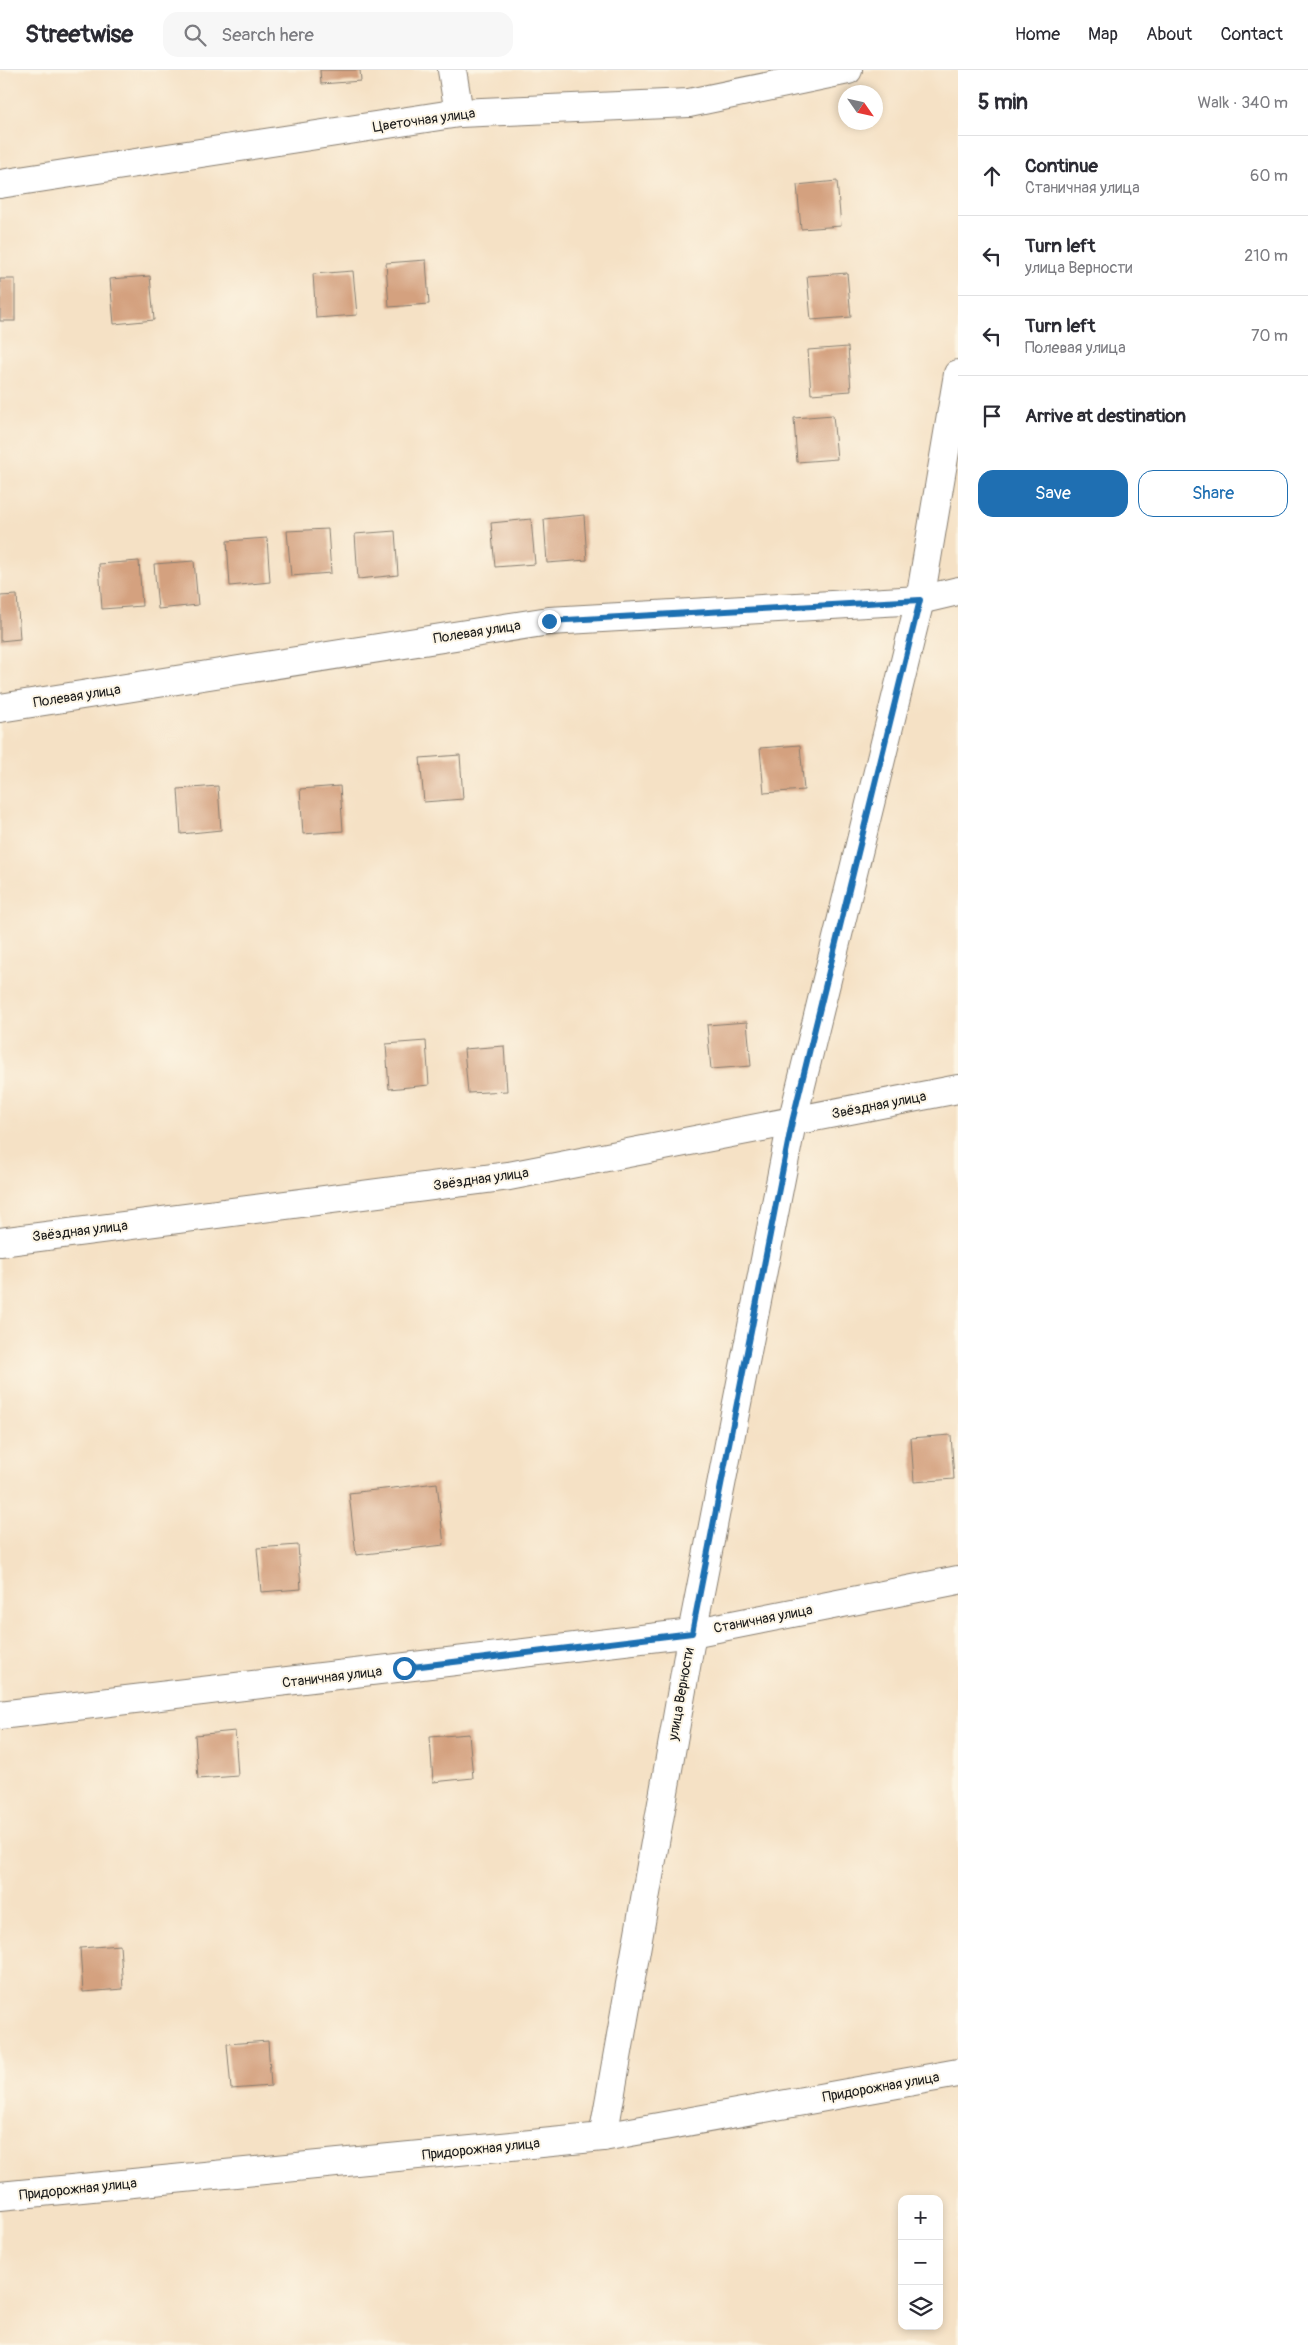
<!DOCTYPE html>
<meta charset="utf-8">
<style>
body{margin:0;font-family:Pangolin,sans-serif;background:#f7f7f7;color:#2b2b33}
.controls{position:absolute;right:15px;bottom:15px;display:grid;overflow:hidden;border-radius:10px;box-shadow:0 2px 8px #0003}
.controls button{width:45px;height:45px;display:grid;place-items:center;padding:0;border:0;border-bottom:1px solid #e1e1e2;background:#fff;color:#2b2b33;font:25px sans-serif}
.compass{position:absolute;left:838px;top:15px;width:45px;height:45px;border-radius:50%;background:#fff;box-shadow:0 2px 8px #0003;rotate:124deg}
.stop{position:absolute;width:15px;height:15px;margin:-11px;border:4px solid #1f6fb2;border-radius:50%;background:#fff}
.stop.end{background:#1f6fb2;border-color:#fff;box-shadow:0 1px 5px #0008}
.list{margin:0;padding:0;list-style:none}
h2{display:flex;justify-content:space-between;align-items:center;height:65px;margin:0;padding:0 20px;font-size:21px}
h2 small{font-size:16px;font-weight:400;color:#7c7c81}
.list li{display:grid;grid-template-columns:32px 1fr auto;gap:15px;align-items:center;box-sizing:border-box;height:80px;padding:0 20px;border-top:1px solid #e1e1e2}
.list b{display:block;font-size:19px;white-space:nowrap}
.list p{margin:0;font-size:16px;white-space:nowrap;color:#7c7c81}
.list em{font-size:16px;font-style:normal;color:#7c7c81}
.actions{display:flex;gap:10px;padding:15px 20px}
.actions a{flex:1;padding:11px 0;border:1px solid #1f6fb2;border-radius:15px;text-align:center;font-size:18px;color:#1f6fb2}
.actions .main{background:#1f6fb2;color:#fff}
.icon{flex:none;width:28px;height:28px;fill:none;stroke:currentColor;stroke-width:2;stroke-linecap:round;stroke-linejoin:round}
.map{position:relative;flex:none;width:958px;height:2275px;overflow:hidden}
header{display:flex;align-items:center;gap:30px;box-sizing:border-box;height:70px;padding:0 25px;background:#fff;border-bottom:1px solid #e1e1e2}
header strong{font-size:24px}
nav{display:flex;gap:28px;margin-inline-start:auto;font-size:18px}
.search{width:350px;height:45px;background:#f7f7f7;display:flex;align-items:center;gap:12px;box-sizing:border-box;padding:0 18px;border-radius:15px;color:#7c7c81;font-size:19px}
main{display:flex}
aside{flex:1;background:#fff}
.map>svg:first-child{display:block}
.building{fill:#d4a17f}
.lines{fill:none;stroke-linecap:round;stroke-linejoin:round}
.street-casing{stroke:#887e70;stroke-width:30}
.street{stroke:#fff;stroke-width:28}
.route{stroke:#1f6fb2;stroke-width:6}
.labels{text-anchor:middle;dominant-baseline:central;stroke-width:4;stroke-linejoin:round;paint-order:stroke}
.street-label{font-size:14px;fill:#1c1c1c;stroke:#fcf5e5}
</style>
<header>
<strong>Streetwise</strong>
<div class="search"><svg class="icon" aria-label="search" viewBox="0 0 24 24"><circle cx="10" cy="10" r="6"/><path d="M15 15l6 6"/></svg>Search here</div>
<nav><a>Home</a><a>Map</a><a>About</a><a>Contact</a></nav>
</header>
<main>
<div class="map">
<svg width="958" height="2275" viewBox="0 0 958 2275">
<rect width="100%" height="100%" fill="#fcf5e5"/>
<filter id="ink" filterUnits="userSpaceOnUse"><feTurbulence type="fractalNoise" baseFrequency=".02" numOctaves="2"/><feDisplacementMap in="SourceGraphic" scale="10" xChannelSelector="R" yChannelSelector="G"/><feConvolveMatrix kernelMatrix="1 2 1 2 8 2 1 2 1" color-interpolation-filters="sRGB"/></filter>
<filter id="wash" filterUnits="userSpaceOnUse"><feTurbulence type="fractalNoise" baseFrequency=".0096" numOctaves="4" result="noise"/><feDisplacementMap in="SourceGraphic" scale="20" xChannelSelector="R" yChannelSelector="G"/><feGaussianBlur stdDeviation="1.12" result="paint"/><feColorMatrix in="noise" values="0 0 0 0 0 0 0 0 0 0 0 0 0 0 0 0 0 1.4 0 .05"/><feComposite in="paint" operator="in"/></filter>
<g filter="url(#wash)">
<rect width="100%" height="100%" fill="#f5e1c5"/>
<g id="blocks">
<g class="building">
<path d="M320,0H360L361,11L321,14Z"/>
<path d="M837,111L841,156L801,159L797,115Z"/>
<path d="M426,190L429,234L389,237L386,193Z"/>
<path d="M353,201L357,245L316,248L313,204Z"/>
<path d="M847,203L851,247L811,250L807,206Z"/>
<path d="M150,206L154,250L114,254L110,209Z"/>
<rect x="0" y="209" width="15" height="42"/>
<path d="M848,277L851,321L811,324L808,280Z"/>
<path d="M833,345L837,389L797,392L794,348Z"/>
<path d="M584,445L587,490L547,493L544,449Z"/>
<path d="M531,449L535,494L495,497L491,453Z"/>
<path d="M328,459L331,503L291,506L287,461Z"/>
<path d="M395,461L398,505L358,509L355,464Z"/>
<path d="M267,468L270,512L230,516L227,471Z"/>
<path d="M139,491L142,536L102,539L99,494Z"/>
<path d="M194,491L198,535L158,539L154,494Z"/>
<path d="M17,525L20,569L0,571V526Z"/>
<path d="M800,675L804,720L764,723L760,678Z"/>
<path d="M460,685L463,729L424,732L420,688Z"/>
<path d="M218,716L221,760L181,764L178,719Z"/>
<path d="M340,716L343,761L303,764L300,719Z"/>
<path d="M747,952L751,996L711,999L707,955Z"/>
<path d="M426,971L429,1015L389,1019L386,974Z"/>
<path d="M504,976L507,1021L468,1023L464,979Z"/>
<path d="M951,1365L954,1409L914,1412L911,1368Z"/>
<path d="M437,1413L444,1475L356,1485L349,1423Z"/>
<path d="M298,1475L301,1519L261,1522L257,1478Z"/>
<path d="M235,1661L238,1706L198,1709L195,1665Z"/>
<path d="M469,1664L473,1708L433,1712L430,1667Z"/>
<path d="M120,1875L123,1919L83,1922L80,1878Z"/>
<path d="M268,1971L271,2016L231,2019L227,1974Z"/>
</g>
</g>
</g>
<g filter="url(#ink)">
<use href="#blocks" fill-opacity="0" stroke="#887e70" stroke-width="1"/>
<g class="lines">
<g class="street-casing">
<g id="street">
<path d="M452,0L459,43"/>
<path d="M0,114L459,43L689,33L848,0"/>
<path d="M0,638L549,551L920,530L958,521"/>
<path d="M0,1172L509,1106L958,1019"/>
<path d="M0,1645L692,1563L958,1510"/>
<path d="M603,2067L692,1563L792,1052L920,530L958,304"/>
<path d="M0,2126L603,2067L958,2003"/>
</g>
</g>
<use href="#street" class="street"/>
</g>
</g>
<g class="lines" filter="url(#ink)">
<path class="route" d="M404,1598L692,1563L792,1052L920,530L549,551"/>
</g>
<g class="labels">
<g class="street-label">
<text transform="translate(424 50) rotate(-8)">Цветочная улица</text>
<text transform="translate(477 562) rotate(-9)">Полевая улица</text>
<text transform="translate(77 626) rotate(-9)">Полевая улица</text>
<text transform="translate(879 1035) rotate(-11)">Звёздная улица</text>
<text transform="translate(481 1109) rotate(-8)">Звёздная улица</text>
<text transform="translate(80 1161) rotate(-7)">Звёздная улица</text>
<text transform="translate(763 1549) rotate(-11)">Станичная улица</text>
<text transform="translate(332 1607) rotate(-7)">Станичная улица</text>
<text transform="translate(681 1624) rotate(-80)">улица Верности</text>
<text transform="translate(881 2017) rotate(-10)">Придорожная улица</text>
<text transform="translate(481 2079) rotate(-6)">Придорожная улица</text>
<text transform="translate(78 2119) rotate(-6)">Придорожная улица</text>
</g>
</g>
</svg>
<div class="controls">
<button>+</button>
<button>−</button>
<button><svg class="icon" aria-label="layers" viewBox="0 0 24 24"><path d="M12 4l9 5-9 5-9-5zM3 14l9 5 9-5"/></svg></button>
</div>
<svg class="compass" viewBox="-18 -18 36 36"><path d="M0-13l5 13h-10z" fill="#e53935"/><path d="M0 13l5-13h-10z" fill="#7c7c81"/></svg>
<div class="stop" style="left:404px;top:1598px"></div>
<div class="stop end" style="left:549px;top:551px"></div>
</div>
<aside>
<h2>5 min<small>Walk · 340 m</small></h2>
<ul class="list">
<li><svg class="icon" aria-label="ahead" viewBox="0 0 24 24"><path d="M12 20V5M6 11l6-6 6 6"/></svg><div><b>Continue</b><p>Станичная улица</p></div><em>60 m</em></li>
<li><svg class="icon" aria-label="left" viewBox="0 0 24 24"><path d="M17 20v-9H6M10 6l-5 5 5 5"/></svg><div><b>Turn left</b><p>улица Верности</p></div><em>210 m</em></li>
<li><svg class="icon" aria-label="left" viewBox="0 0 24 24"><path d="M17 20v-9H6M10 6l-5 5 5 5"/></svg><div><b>Turn left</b><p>Полевая улица</p></div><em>70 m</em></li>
<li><svg class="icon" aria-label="arrive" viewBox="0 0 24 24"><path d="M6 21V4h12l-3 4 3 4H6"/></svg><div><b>Arrive at destination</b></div></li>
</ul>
<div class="actions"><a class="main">Save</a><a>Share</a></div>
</aside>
</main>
